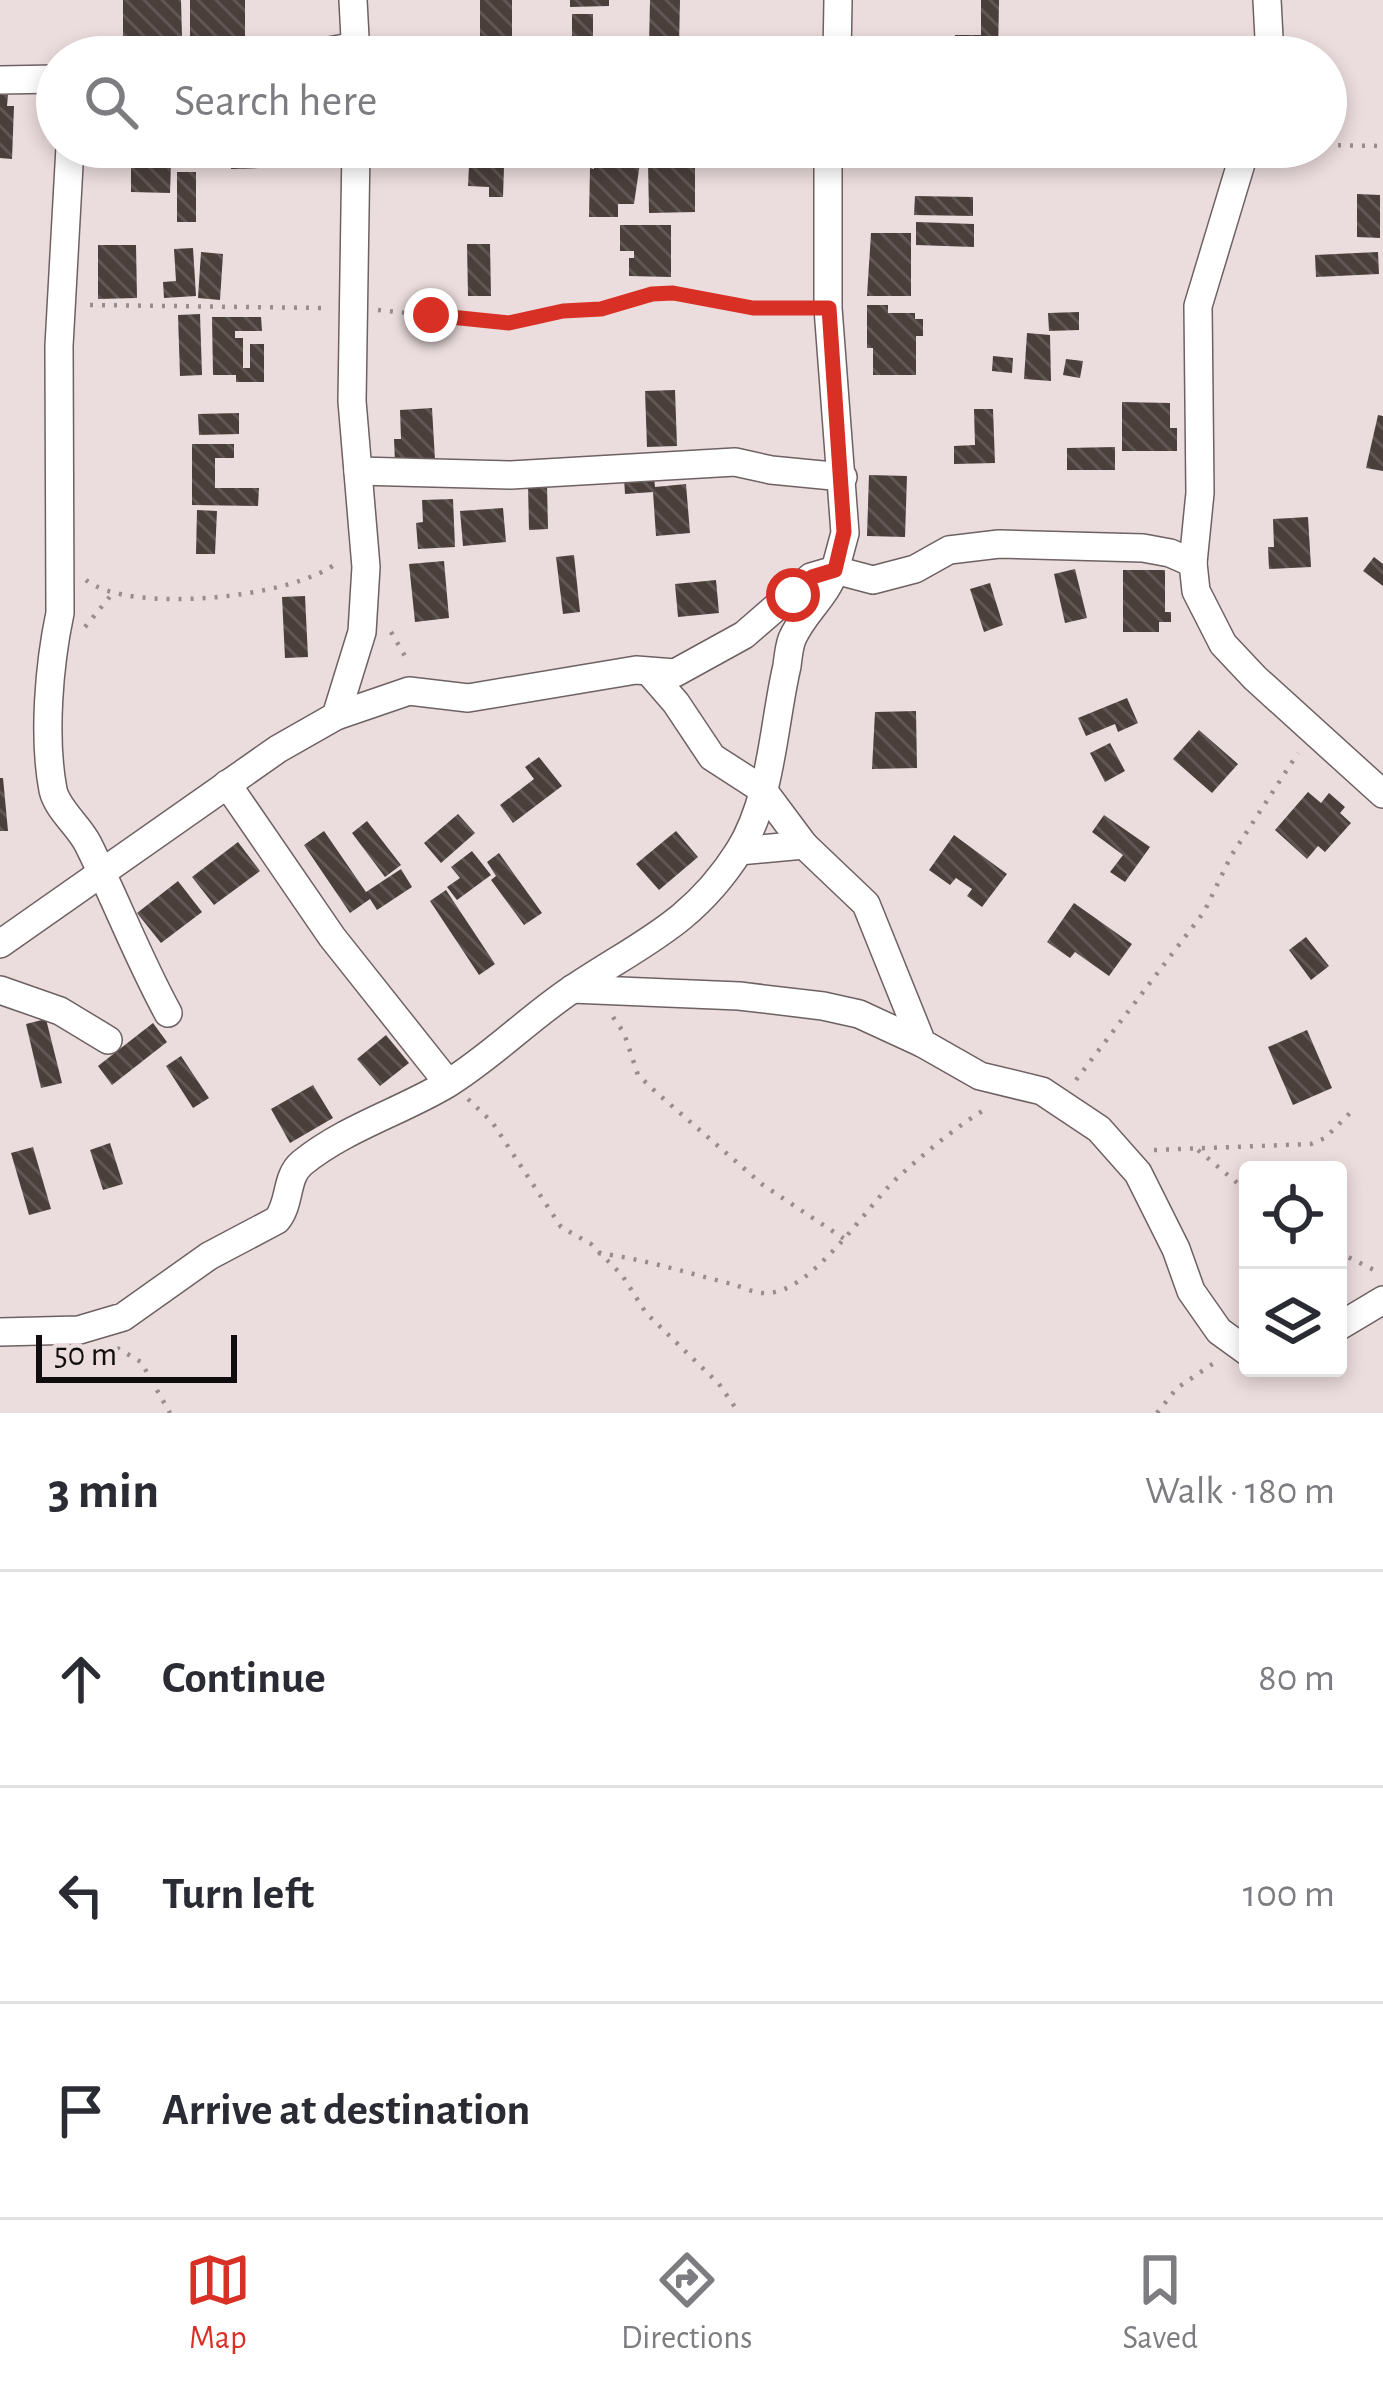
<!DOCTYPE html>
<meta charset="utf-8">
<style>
body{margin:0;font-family:"Alegreya Sans",sans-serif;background:#f2f2f3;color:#2b2b33}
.controls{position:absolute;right:36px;bottom:36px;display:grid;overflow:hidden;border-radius:12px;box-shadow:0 6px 18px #0003}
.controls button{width:108px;height:108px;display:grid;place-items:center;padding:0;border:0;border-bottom:3px solid #e1e1e2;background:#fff;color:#2b2b33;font:60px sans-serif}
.scale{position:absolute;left:36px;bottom:30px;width:201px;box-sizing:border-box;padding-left:12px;border:6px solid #110c0d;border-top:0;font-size:33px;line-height:42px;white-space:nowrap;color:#110c0d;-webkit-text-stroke:9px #ebdcdd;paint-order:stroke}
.stop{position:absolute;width:36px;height:36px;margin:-27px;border:9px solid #d93025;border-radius:50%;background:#fff}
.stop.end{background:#d93025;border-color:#fff;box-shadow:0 3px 12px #0008}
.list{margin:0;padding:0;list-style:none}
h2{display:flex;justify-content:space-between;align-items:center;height:156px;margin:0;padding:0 48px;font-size:51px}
h2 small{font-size:39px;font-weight:400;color:#7c7c81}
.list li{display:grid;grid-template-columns:78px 1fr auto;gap:36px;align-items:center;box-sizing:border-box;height:216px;padding:0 48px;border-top:3px solid #e1e1e2}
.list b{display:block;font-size:45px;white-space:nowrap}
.list em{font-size:39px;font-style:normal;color:#7c7c81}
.icon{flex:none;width:66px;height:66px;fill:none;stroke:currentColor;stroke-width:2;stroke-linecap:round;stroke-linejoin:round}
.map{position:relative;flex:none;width:1383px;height:1413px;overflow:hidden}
.search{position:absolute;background:#fff;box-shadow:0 6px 18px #0003;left:36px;right:36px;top:36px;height:132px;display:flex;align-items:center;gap:30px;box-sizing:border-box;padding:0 42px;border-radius:66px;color:#7c7c81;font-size:45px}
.sheet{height:804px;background:#fff}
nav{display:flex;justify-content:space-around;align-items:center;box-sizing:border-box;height:168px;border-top:3px solid #e1e1e2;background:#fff;font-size:33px;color:#7c7c81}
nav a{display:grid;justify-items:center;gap:6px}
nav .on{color:#d93025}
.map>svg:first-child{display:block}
.building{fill:url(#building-back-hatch)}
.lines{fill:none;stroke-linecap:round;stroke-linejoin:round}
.minor-casing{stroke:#6e6163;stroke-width:30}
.path{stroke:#988d8e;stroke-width:4.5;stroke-dasharray:3 9;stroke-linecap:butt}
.minor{stroke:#fff;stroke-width:27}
.route{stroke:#d93025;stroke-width:15}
</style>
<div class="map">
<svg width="1383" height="1413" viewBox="0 0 1383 1413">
<defs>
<pattern id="building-back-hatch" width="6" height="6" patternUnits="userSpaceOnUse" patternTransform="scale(3)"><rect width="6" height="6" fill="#4b3f3c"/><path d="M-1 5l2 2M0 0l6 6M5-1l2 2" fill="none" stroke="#615754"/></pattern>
</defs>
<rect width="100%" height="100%" fill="#ebdcdd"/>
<g class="building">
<path d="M123,0H181L182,37H123Z"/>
<rect x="190" y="0" width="55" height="36"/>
<rect x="480" y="0" width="32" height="39"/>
<path d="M570,0H609V6L570,7Z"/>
<path d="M650,0H680L679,48L649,47Z"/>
<path d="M981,0H999L998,57H955V35H981Z"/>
<rect x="572" y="14" width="21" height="43"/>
<path d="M645,37V57H597V38Z"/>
<rect x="442" y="45" width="71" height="12"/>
<path d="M0,95H8L7,106H14L12,159L0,158Z"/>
<rect x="110" y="147" width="29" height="12"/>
<path d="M231,147H260V168L231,169Z"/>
<path d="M695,161V212L649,213L648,162Z"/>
<path d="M594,163H640L634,204H618V217H589L590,168L594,169Z"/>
<path d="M131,164H171L170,193L131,192Z"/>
<path d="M469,166L504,167L503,197H489V187L468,186Z"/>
<rect x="177" y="172" width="19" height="50"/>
<path d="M1357,194L1380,195V238L1357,237Z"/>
<path d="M915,196L973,197V216L914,215Z"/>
<path d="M916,222L974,224V247L916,245Z"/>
<path d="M620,225H671V277L629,276V258H634V251H620Z"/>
<path d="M871,233H911V296H867Z"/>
<path d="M467,244H490L491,296H468Z"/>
<path d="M98,245H136L137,298L98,299Z"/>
<path d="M193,248L196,296L164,298L163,282L176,281L174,249Z"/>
<path d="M201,252L223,254L220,300L198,298Z"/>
<path d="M1378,252L1379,274L1316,277L1315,255Z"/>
<path d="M867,305H888V313H915V319H923V336H916V375H873V348H867Z"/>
<path d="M1079,312V330L1049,331L1048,313Z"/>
<path d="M200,314L202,375L180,376L178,315Z"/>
<path d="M212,317H261L262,331H235V338H243V368H250V344H264V382H236V375H213Z"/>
<path d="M1027,333L1050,335L1051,381L1024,379Z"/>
<path d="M993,356L1013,358L1012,373L992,371Z"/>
<path d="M1066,359L1083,361L1080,378L1063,375Z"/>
<path d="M675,390L677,446L647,447L645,391Z"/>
<path d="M1122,402L1170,403V428H1177V451H1122Z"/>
<path d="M432,408L435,460L395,462L394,439H401L400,410Z"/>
<path d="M974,409H993L995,463L954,464V446L975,445Z"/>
<path d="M239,413V434L199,435L198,414Z"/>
<path d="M1378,415L1383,416V471L1366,468Z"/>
<path d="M192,444H234V458H215V488H259L258,506L192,505Z"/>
<path d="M1115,447V470H1067V448Z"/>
<path d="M869,475L907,476L905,537L867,536Z"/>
<path d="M654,476L655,487L686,484L690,533L656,536L653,492L625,494L624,478Z"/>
<path d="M528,485H547L548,529L529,530Z"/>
<path d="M453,499L455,547L418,549L416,523L423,522L422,500Z"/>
<path d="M503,508L506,542L463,546L460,511Z"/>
<path d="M197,510L217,511L215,554H196Z"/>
<path d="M1308,517L1311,567L1269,569L1268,547H1274L1273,519Z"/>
<path d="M574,555L580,612L563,614L556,557Z"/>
<path d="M1374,557L1383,564V586L1363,571Z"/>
<path d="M444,561L449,618L415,622L409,564Z"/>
<path d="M1075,569L1087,618L1065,623L1054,574Z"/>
<path d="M1123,570H1165V612H1171V622H1159V632H1123Z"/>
<path d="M716,580L719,613L678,617L675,584Z"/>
<path d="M990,583L1003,625L984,632L970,589Z"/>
<path d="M305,596L308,657L285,658L282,597Z"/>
<path d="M1127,698L1138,723L1118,732L1115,724L1086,736L1078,718Z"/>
<path d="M916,711L917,768L872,769L875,712Z"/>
<path d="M1199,730L1238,764L1212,793L1173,759Z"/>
<path d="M1110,743L1125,771L1105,782L1090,753Z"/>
<path d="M539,757L562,786L513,823L500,805L534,779L525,767Z"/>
<path d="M0,778H3L8,831H0Z"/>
<path d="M1308,792L1321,803L1329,793L1345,807L1340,813L1351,823L1325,852L1318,846L1307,859L1275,830Z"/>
<path d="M458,814L475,833L441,863L424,843Z"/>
<path d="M1104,815L1150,847L1125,882L1110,872L1123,855L1092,832Z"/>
<path d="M367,821L401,865L385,877L352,833Z"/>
<path d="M324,831L366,892L401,869L412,887L377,910L370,899L350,913L304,845Z"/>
<path d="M676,831L698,857L659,890L636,864Z"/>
<path d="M954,835L1007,874L982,907L967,896L972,889L956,878L950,885L929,870Z"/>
<path d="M238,842L260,871L214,905L192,877Z"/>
<path d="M472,851L491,875L457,900L447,887L460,878L451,867Z"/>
<path d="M499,853L542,913L524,925L491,880L496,876L487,862Z"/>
<path d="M178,881L202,912L161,943L137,913Z"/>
<path d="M446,890L495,964L479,975L430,901Z"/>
<path d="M1074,903L1132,944L1109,976L1075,952L1070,958L1047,942Z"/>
<path d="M1306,937L1329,966L1311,980L1289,950Z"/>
<path d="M46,1019L62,1083L41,1088L26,1024Z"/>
<path d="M153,1023L167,1042L112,1085L98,1066Z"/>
<path d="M1307,1030L1332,1088L1293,1105L1268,1047Z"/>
<path d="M386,1035L409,1063L380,1086L357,1059Z"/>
<path d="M181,1056L209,1098L193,1108L166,1066Z"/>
<path d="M313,1085L333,1118L290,1143L271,1109Z"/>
<path d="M110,1143L123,1184L103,1190L90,1150Z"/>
<path d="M33,1147L51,1209L29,1215L11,1153Z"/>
</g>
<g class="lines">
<g class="minor-casing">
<g id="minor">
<path d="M353,0L356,57"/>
<path d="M1267,0L1270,57"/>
<path d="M296,57L356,46"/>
<path d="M837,57L838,0"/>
<path d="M0,80L57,79"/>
<path d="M70,147L59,346L60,613C49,665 43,737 53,790C57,809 79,826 88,844C116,900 138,958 168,1013"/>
<path d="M1246,147L1198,306L1200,493L1193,563L1196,591L1223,644L1255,678L1383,794"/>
<path d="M358,471L511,475L735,462L771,470L843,477"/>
<path d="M650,673L676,703L712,757L763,790L804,845L866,904L922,1043L980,1076L1042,1091L1099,1129L1138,1173L1176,1249L1191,1291L1219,1331L1248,1352"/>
<path d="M336,716L409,691L468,698L636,670L675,673L744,635L811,577L835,570L845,533L828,308V147"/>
<path d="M227,784L332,937L448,1083"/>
<path d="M739,851L804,845"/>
<path d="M0,944L278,749L336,716L362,632L366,567L352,401L356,147"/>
<path d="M572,989L739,996L823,1006L859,1014L922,1043"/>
<path d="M0,990L60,1011L108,1040"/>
<path d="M1338,1327L1383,1300"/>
<path d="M0,1332L79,1330L123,1317L209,1256L277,1220C291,1203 285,1177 302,1163C345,1128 400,1112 447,1084C491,1057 528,1019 571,990C639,944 692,925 739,851C772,798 773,726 787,666C788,658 789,647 792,639C803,613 826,597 835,570L873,580L915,569L949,550L999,544L1143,548L1170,553L1193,563"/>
</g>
</g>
<g class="path">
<path d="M1326,145L1383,146"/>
<path d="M689,147L745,156L803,154"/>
<path d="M382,159L598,147"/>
<path d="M90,305L325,308"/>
<path d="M378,310L509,323L673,293L753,308H799"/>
<path d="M86,580C129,615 297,598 339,561"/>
<path d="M85,627L112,594"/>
<path d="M391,632L409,663"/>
<path d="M613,1017L624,1033L638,1075L657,1093L763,1185L846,1240"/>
<path d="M1076,1080L1204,912L1231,856L1298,753"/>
<path d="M468,1099L492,1122L561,1227L591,1244L622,1275L646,1313L719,1384L739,1413"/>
<path d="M1154,1150L1311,1144L1325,1138L1352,1111"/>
<path d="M1198,1150L1248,1192"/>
<path d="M1338,1252L1378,1272"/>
<path d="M598,1253C644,1259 687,1273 732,1284C743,1287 755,1294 767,1293C811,1293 866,1208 895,1180C925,1153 955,1127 989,1107"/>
<path d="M117,1348L141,1362L170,1413"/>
<path d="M1157,1413L1177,1388L1214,1363"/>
</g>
<use href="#minor" class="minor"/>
</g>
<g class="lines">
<path class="route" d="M431,315L509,323L563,311L601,309L652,294L673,293L753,308H829L844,532L835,570L812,577L793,595"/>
</g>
</svg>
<div class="controls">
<button><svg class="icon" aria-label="locate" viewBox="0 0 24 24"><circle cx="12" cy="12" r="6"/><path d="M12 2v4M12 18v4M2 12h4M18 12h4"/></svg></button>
<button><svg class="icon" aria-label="layers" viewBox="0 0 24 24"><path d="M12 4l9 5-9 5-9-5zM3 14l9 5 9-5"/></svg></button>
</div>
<div class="scale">50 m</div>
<div class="stop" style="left:793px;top:595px"></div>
<div class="stop end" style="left:431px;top:315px"></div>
<div class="search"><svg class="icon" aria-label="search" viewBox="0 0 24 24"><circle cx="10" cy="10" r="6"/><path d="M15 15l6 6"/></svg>Search here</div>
</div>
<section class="sheet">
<h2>3 min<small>Walk · 180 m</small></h2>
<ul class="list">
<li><svg class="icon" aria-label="ahead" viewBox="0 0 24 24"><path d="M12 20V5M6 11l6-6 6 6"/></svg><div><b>Continue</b></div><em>80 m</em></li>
<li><svg class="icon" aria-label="left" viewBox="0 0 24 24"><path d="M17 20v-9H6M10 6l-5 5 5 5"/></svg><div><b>Turn left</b></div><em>100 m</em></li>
<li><svg class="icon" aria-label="arrive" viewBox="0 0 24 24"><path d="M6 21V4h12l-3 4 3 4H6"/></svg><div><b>Arrive at destination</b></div></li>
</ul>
</section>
<nav>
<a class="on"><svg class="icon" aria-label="map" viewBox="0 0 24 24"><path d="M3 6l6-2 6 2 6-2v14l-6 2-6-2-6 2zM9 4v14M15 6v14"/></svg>Map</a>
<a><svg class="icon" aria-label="directions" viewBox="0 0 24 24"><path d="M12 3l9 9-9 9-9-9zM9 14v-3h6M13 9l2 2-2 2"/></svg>Directions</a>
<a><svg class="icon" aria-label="saved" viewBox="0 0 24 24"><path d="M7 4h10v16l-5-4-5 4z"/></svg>Saved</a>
</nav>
